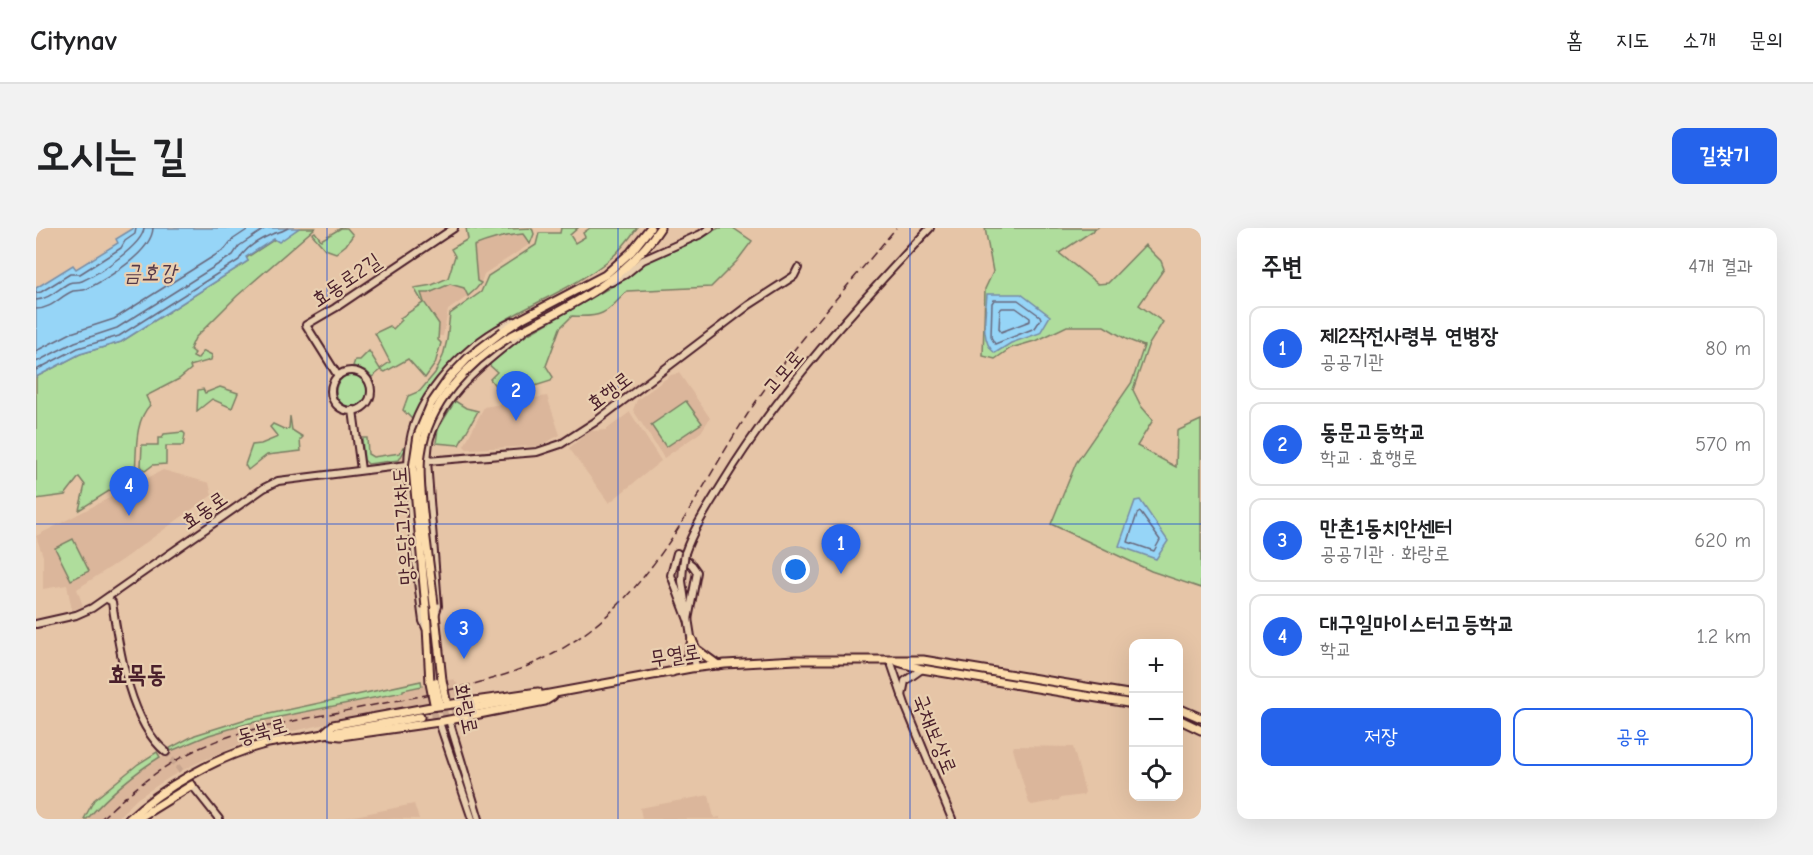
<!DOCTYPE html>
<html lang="ko">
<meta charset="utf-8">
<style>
body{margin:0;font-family:"Comic Neue","Poor Story",sans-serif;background:#f2f2f2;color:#202124}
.controls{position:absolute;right:18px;bottom:18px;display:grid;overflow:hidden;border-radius:12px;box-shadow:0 6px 24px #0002}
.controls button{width:54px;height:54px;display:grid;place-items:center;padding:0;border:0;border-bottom:2px solid #e0e0e0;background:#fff;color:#202124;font:30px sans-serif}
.you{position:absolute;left:760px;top:342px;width:21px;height:21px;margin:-15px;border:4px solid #fff;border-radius:50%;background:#1a73e8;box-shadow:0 0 0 9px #1a73e833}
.badge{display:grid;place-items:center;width:39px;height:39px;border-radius:50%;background:#2563eb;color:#fff;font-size:20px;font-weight:700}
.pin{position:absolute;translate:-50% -50px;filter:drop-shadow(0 2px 3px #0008)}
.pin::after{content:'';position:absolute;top:32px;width:21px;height:18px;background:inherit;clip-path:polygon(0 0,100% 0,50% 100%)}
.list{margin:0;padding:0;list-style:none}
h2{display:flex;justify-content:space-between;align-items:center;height:78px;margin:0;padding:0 24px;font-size:26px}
h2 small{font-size:20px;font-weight:400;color:#757577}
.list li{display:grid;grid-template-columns:39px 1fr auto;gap:18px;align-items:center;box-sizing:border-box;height:84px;margin:0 12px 12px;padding:0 12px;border:2px solid #e0e0e0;border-radius:12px}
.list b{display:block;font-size:22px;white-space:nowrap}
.list p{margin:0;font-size:20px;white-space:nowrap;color:#757577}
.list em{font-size:20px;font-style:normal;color:#757577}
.actions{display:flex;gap:12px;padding:18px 24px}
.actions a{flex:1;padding:14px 0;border:2px solid #2563eb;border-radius:12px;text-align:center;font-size:21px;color:#2563eb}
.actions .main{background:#2563eb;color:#fff}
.icon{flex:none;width:33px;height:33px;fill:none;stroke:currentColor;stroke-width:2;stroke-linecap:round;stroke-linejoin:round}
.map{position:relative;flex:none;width:1165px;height:591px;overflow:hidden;border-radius:12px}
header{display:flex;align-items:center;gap:36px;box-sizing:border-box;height:84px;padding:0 30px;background:#fff;border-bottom:2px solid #e0e0e0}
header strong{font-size:28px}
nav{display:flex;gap:33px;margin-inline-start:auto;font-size:21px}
.intro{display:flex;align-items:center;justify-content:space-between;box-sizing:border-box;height:144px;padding:0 36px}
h1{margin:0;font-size:42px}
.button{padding:15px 27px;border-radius:12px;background:#2563eb;color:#fff;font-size:21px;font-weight:700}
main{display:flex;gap:36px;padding:0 36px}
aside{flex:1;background:#fff;border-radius:12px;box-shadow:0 6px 24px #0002}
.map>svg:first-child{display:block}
.built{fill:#dbb69b}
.green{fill:#afdd9c;stroke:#7c7e64;stroke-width:1.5}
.water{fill:#96d5f7;stroke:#788ca5;stroke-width:1.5}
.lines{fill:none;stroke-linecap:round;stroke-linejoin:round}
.shore{stroke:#68687d;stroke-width:1.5}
.secondary-tunnel{stroke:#c7a48e;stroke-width:6;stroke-dasharray:6 3;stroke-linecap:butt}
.primary-tunnel{stroke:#c7a48e;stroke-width:7;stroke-dasharray:7 3.5;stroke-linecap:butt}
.secondary-casing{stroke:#4a1f2b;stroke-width:10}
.primary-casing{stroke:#4a1f2b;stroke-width:11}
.secondary{stroke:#e9cfb0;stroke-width:6}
.primary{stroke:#fcdcac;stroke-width:7}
.rail{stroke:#4a1f2b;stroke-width:1.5;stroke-dasharray:9 4.5;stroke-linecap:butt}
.secondary-bridge-casing{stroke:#4a1f2b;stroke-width:10;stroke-linecap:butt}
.primary-bridge-casing{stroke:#4a1f2b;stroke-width:11;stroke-linecap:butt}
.secondary-bridge{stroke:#e9cfb0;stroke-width:6}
.primary-bridge{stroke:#fcdcac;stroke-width:7}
.grid{fill:none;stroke:#1d4ed8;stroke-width:1.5;stroke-opacity:0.55}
.labels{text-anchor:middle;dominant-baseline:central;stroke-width:4.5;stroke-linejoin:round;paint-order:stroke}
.street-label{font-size:21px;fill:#4a1f2b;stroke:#e9cfb0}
.water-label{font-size:22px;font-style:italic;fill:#553a4a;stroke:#e9cfb0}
.quarter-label{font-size:24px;font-weight:bold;fill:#4a1f2b;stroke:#e9cfb0}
</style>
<header>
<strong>Citynav</strong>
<nav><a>홈</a><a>지도</a><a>소개</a><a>문의</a></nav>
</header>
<div class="intro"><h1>오시는 길</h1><a class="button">길찾기</a></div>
<main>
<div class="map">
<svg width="1165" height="591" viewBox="0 0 1165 591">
<rect width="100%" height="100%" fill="#e6c5a7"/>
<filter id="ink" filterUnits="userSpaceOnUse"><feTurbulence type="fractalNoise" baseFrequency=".0167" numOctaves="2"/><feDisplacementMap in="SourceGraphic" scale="12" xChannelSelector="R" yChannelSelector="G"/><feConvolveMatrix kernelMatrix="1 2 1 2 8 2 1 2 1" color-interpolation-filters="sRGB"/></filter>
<g filter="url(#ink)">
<g class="built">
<path d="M487,6L494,16L448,46L445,55L441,53L438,18L458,11H466L474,7Z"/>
<path d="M414,56L428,60L432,68L412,82L407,108H402L403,96L384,65H393Z"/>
<path d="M643,145L674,190L665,204L628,230L597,182L601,172L635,147Z"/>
<path d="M511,168L524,207L503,218L431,221L428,218L448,179Z"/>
<path d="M594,184L625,233L573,275L533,220L554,203L570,202Z"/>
<path d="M127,242L173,255L176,267L87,331L41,361L47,378L36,382L31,357L7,361V328L0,308Z"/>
<path d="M418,451L428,467L214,512L161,535L134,549L102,570L80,591H51L70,570L106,541L143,519L173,507L214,495L366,464V462Z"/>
<path d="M978,518L1037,519L1049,564L1047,567L1024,570L1023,572L996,577L993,575L977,521Z"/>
<path d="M673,567L678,590L684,589V591H606L604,580Z"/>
<path d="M378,576L383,591L309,590Z"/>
</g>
<g class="green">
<path d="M263,0H279L201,68L159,110L154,121L159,125L157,129L161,131L168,123L176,127L175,132L154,138L155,141L143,151L110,168L114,177C98,194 101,223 99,244L94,250L43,282L49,257L43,249L29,267L0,271V149L44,126L85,114L212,33L210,30L239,11L243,13Z"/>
<path d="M305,0H311L317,7L310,17L300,25L289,21L276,6L279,4L285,12Z"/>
<path d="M430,0L448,2L496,0L498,6L494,16L487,6C471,7 453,12 438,18L441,53L445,55L440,61L432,68L428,60L414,56L393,65H385L388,74L403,96L402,112L405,115L399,136L389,150L372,131L349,144L345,142L336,149L330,143L317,138L319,132H324L333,123L344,141L354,134L339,105L354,98L357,101L366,92L364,90L387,75L378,60L396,57L412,50L419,28L415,21L432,11Z"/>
<path d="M525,0H542L534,7L539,15L549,9L547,5L554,0H601C593,11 585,22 574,31C534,64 482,79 441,111C411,134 394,159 378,193L367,182L372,168L384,163L399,145L407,128L411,112L414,86L445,64L452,48L500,17L503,5H524Z"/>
<path d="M683,0H697L716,13L701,33L675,59L591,63C570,85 567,90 536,88L524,100L510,138L517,149L515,153L467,168L454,151L461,144L450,134L489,108L589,51L614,31Z"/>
<path d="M949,0H1061L1023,25L1062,56L1072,55L1109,17L1125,33L1128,41L1103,77L1127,94L1112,118L1097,162L1105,178L1117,192L1101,218L1140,239L1141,203L1165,192V360L1115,343L1015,296L1040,235L1096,154L1108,118L1090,111L1068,98H1031L1002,112L975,120L959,131L947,128L949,61L957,44Z"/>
<circle cx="316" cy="163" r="16"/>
<path d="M184,159L202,165L196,180L176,171L161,183L162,162L167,161L169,165Z"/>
<path d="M419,173L430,180L442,183L423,217L400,215L402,201Z"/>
<path d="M650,173L666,195L630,219L615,197Z"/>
<path d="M254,188L256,202L267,209L264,212L265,223L231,227L212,242L209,237L216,217L225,216L242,209L234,199L237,196L250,202L253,200Z"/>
<path d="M147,204L149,206L147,218H130V236L117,237L109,243L105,238L106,217H122V210H126L128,206Z"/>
<path d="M326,210H331L332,226L337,229L364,225L367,219L371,218L363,232L332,236L328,232Z"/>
<path d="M37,311L53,343L35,352L19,320Z"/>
<path d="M385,453L386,458L367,462V464L214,495L173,507L135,523L134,520L159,507L210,491Z"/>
<path d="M121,524L124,529C96,546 73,567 51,591H48L58,572L102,536Z"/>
</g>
<g class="water">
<path d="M98,0H263L243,14L238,11L210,29L212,33L85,114L44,126L0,149V60L37,37L40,41L82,15L80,11Z"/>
<path d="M951,66H985L1014,88L1004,105L975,115L959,125C943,114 950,83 951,66Z"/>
<path d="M1104,272L1132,313L1120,331L1083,318L1099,273Z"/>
</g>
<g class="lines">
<g class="shore">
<path d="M0,65L5,64L34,46H44L85,20L89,13L99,6L100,0"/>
<path d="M0,72C13,71 22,61 33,55C37,53 42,55 46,53C62,46 107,17 108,0"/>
<path d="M958,72H982L1004,88L1005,91L999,100L959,116L955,109L956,75Z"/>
<path d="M966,80H980L994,90V93L965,104L963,101L964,82Z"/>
<path d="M0,81C16,81 24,68 37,63C42,62 46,63 51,61C72,50 116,24 117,0"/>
<path d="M0,123L35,105L78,91L189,21L196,12L214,0"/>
<path d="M0,134L39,114L81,100L197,27L203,18L230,0"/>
<path d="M0,142L42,120L83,108L203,32C208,21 223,12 234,7C241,3 242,6 252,0"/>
<path d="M1104,284L1124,312L1118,323L1092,314L1101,286Z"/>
</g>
<path class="secondary-tunnel" d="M130,524L152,552"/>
<path class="primary-tunnel" d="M384,489L432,481"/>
<g class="secondary-casing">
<g id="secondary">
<path d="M575,54L590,46L607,32L665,6L674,0"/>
<circle cx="315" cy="163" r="20"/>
<path d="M302,148L270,97L299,80L418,0"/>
<path d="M317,182L325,242"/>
<path d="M641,325L656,337L661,344L652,392L635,347Z"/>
<path d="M649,325C658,299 674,276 688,253C745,160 820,79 894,0"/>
<path d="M647,338L646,353L650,380"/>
<path d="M71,371L76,374C83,419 93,494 130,524"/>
<path d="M399,387L402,378L391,233C392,226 392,217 394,210C410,163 449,134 486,105"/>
<path d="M652,390L660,440"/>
<path d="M0,396L40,387L56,380L228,260L242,253L371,237L391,233L501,224L525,216L559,194L713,77L758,48L762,40"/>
<path d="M390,400L387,393C382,358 379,323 375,288C373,263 370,239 374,214C381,166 435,111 478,93"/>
<path d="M854,432L870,479L916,591"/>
<path d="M866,468L869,453L886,441"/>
<path d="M413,492L443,591"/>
<path d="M403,494L436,591"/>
<path d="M156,557L183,591"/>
</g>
</g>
<g class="primary-casing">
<g id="primary">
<path d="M467,103L487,90L569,47L595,24L614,0"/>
<path d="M473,109C528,81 589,54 624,0"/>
<path d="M398,376L406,452"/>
<path d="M390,380L394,455"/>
<path d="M656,412L660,421L682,437"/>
<path d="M862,434L886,441L1098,476"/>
<path d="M636,444L652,428L656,412"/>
<path d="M1142,480L1165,490"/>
<path d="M432,481L655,440L689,436L760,432H887L1098,467"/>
<path d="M1142,491L1165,502"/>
<path d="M288,505L297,497L395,479L502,464"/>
<path d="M296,507L305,508L403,494L509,473L517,468"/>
<path d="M93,591C126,560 181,529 225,517C238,513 252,512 266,510C305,503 344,496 384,489"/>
<path d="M101,591L156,557"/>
</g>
</g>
<use href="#secondary" class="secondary"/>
<use href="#primary" class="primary"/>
<path class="rail" d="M65,591C95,562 128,536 166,519C198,504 233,498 267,491C305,484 342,476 380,469C428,459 475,449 519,425C622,366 656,268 719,175C761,113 813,57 860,0"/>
<g class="secondary-bridge-casing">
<path id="secondary-bridge" d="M647,338L649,325"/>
</g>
<g class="primary-bridge-casing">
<g id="primary-bridge">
<path d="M398,376C395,349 391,321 388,294C386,272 382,248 385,226C392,175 432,135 473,109"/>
<path d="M390,380L377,240L382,207L395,176L413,150L433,129L467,103"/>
<path d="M406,452L410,472"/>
<path d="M399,454L403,473"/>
<path d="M394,455L398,475"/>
</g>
</g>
<use href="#secondary-bridge" class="secondary-bridge"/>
<use href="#primary-bridge" class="primary-bridge"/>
</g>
</g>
<path class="grid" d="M291,0V591M582,0V591M874,0V591M0,296H1165"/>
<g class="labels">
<g class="street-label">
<text transform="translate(310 52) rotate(-34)">효동로2길</text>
<text transform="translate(747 144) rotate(-50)">고모로</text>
<text transform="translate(573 163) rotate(-37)">효행로</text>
<text transform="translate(168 282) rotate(-35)">효동로</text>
<text transform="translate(367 298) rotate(-94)">망우당고가차도</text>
<text transform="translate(639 427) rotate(-9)">무열로</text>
<text transform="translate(430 481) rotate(78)">화랑로</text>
<text transform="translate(226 503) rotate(-15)">동북로</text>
<text transform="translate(899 506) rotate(68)">국채보상로</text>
</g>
<g class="water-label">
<text x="114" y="45">금호강</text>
</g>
<g class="quarter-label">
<text x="101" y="446">효목동</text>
</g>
</g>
</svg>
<div class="controls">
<button>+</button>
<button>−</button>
<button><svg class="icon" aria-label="locate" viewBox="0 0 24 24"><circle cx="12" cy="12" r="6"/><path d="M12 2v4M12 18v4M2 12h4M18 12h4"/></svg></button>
</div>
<div class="you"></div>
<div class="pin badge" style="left:805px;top:346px">1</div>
<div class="pin badge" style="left:480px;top:193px">2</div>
<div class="pin badge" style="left:428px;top:431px">3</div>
<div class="pin badge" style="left:93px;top:288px">4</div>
</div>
<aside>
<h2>주변<small>4개 결과</small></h2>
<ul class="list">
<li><span class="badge">1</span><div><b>제2작전사령부 연병장</b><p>공공기관</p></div><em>80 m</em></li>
<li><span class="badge">2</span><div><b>동문고등학교</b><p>학교 · 효행로</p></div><em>570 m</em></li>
<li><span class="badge">3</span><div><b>만촌1동치안센터</b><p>공공기관 · 화랑로</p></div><em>620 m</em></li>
<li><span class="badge">4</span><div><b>대구일마이스터고등학교</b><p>학교</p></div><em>1.2 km</em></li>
</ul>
<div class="actions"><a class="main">저장</a><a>공유</a></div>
</aside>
</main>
